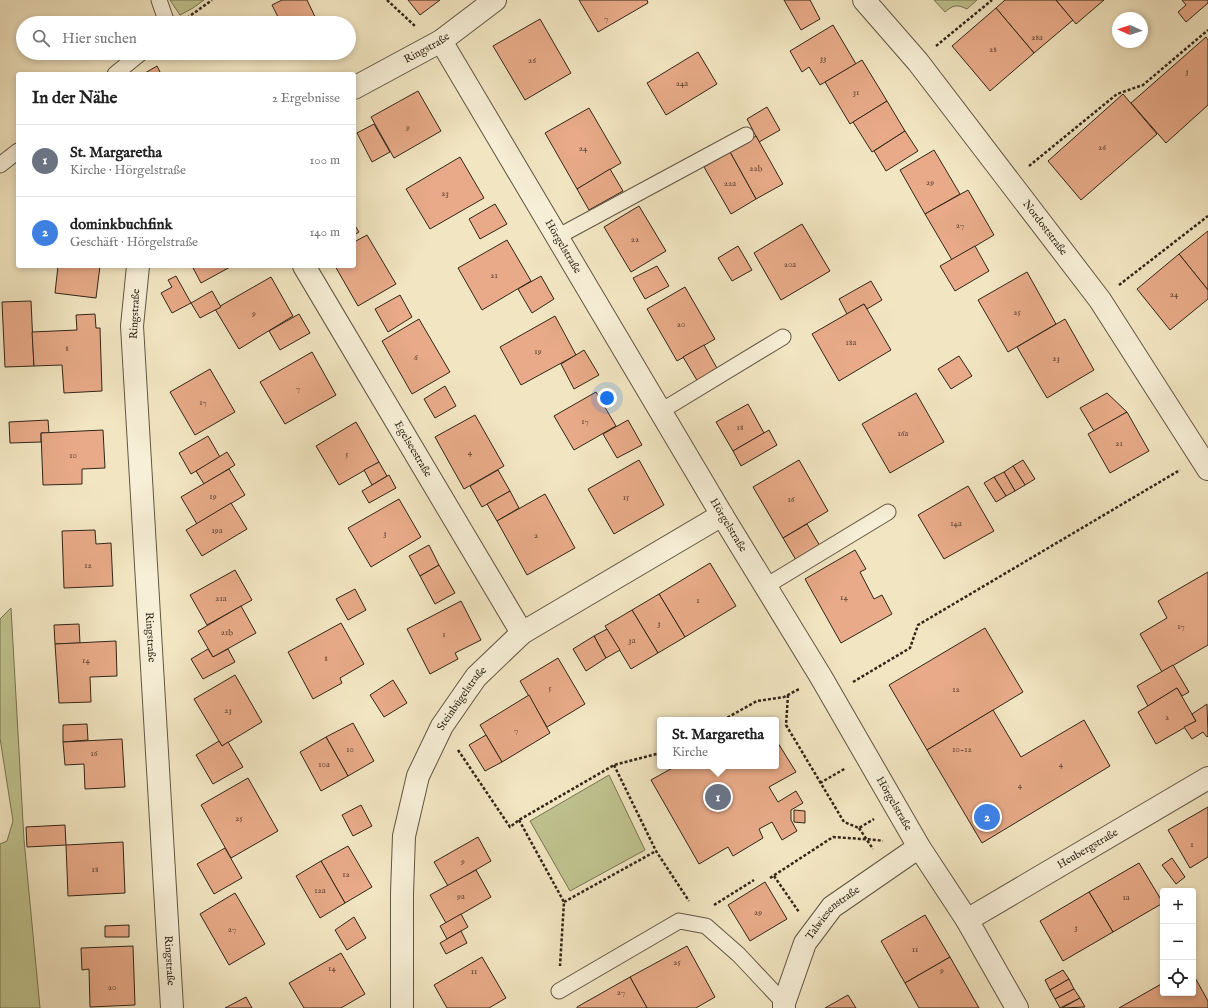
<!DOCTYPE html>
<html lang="de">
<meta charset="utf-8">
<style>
body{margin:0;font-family:"IM FELL English",serif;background:#f2f2f2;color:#222}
.controls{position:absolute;right:12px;bottom:12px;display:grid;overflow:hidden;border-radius:4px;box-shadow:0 2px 6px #0003}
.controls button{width:36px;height:36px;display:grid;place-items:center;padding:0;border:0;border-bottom:1px solid #e0e0e0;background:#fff;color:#222;font:20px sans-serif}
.compass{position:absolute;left:1112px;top:12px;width:36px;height:36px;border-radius:50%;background:#fff;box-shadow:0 2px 6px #0003;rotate:273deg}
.you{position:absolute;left:607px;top:398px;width:14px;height:14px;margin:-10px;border:3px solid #fff;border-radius:50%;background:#1a73e8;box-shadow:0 0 0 6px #1a73e833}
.badge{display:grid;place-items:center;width:26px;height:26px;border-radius:50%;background:#b45309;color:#fff;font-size:13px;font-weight:700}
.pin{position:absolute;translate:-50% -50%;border:2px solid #fff;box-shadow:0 1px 4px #0006}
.popup{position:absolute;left:657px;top:717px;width:122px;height:52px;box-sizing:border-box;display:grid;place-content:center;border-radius:4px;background:#fff;filter:drop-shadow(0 1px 3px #0005);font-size:13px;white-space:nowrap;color:#767676}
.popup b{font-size:15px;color:#222}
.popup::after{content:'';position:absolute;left:50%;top:100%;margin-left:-8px;border:8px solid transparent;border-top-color:#fff}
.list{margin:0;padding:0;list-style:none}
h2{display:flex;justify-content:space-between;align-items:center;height:52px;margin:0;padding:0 16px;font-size:17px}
h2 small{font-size:13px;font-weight:400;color:#767676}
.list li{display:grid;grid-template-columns:26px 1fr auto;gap:12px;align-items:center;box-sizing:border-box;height:72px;padding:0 16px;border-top:1px solid #e0e0e0}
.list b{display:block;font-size:15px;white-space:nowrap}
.list p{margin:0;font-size:13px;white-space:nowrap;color:#767676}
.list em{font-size:13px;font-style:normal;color:#767676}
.icon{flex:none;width:22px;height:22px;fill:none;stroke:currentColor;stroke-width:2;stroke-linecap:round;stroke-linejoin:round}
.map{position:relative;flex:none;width:1208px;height:1008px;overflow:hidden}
.search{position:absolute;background:#fff;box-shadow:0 2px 6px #0003;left:16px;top:16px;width:340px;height:44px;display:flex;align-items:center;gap:10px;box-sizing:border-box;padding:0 14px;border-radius:22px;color:#767676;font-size:15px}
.panel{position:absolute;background:#fff;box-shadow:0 2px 6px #0003;left:16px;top:72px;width:340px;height:196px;border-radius:4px}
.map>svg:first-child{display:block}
.green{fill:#bfc38f;stroke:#787454}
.building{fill:#e8aa88;stroke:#312619}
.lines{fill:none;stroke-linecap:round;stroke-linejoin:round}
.lane-casing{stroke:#615643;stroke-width:17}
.street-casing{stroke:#615643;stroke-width:24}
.path{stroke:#312619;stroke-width:2.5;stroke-dasharray:3 2;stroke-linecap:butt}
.lane{stroke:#f7efd7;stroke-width:15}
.street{stroke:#f7efd7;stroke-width:22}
.labels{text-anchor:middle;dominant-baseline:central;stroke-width:4;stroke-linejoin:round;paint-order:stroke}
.number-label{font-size:9px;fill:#5f4735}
.street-label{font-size:11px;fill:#312619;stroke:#f7efd7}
</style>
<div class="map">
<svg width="1208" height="1008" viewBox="0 0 1208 1008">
<rect width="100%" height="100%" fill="#f2e6c2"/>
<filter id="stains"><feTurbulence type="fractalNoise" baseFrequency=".005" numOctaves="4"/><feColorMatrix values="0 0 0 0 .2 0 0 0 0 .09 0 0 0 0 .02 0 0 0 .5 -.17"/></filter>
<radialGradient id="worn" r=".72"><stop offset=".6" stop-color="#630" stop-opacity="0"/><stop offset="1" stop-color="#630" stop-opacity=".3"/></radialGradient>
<g class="green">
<path d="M170,0H204L193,8L180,15Z"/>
<path d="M934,0H977L967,9C957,4 953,5 945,12Z"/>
<path d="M11,608L24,840L40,1008H0V844L7,841L13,821L0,738V619Z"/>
<path d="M609,775L645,850L570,891L530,821Z"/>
</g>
<g class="building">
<path d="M282,0H307L318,23H281L272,5Z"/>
<path d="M408,0H440L420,15Z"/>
<path d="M579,0H647L648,3L598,32Z"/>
<path d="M784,0H810L820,19L801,30Z"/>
<path d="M1005,0H1056L1073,20L1034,53L996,8Z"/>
<path d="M1056,0H1104L1076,24Z"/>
<path d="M1182,0H1208V3L1186,22L1178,12L1186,5Z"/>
<path d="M996,8L1034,53L990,91L952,46Z"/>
<path d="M540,19L571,73L525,100L493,46Z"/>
<path d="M833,25L856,64L820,85L809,67L802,72L790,51Z"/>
<path d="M1206,37L1208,40V105L1166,143L1131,103Z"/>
<path d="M698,52L717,84L666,115L647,83Z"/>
<path d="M862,60L887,101L850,124L825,82Z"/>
<path d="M157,66L161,74H146L145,73Z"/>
<path d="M418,91L441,131L394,158L371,117Z"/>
<path d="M1123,94L1157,134L1081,200L1048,161Z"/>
<path d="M887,101L905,131L872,152L853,122Z"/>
<path d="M767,107L780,130L759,142L747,119Z"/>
<path d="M589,108L621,163L577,189L545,133Z"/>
<path d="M374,124L390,152L372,162L357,133Z"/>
<path d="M905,131L918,151L886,171L874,151Z"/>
<path d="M756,136L783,184L756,199L730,152Z"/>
<path d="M934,150L960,194L925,214L900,170Z"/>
<path d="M730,152L756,199L731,214L704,167Z"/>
<path d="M460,157L484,198L430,229L406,189Z"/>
<path d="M610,169L623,191L589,210L577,189Z"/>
<path d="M968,190L994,235L952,260L925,214Z"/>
<path d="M495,204L507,224L480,239L469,219Z"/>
<path d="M639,206L666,251L631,272L604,227Z"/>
<path d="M354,224L359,232L354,235Z"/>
<path d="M802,224L830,271L781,300L754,253Z"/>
<path d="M1208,231V290L1179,254Z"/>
<path d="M367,235L396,284L358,306L335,266H354V242Z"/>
<path d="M507,240L531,281L482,310L458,268Z"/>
<path d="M738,246L752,270L732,281L718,258Z"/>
<path d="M975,246L989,271L955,291L940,266Z"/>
<path d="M1179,254L1208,290V299L1170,330L1137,289Z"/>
<path d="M58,266H100L96,298L55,293Z"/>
<path d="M192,266H232L201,283Z"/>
<path d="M657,266L669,286L645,299L633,278Z"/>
<path d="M1027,272L1056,324L1008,352L978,300Z"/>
<path d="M176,276L191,303L172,313L161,293L172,287L168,280Z"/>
<path d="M541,276L554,299L532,313L518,289Z"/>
<path d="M271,277L293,316L239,349L215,309Z"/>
<path d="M871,281L882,300L867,309L864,304L847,314L839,299Z"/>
<path d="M685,287L715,339L677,361L647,309Z"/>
<path d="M212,291L221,307L200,318L191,303Z"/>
<path d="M400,295L412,317L388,332L375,309Z"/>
<path d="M31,301L34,366L5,367L2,302Z"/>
<path d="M864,304L891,350L839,381L812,334Z"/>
<path d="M95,314L96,328H100L102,391L64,393L62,365L34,366L32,332L77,330L76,315Z"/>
<path d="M299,314L310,333L280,350L269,331Z"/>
<path d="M555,316L576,355L521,385L500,347Z"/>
<path d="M419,319L450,372L412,394L382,341Z"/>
<path d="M1065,319L1094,370L1047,398L1017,347Z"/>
<path d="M704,345L718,370L698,382L683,357Z"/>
<path d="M584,350L599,375L574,389L561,364Z"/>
<path d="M312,352L336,395L285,424L260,382Z"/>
<path d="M959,356L972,376L951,389L938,369Z"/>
<path d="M210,369L235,412L195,435L170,392Z"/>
<path d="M445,386L456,406L435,418L424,399Z"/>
<path d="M596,392L616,426L574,450L554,416Z"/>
<path d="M916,393L944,442L890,473L862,424Z"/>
<path d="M1107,393L1127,412L1094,431L1080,408Z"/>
<path d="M748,404L764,433L733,451L716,422Z"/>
<path d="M1127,412L1149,451L1110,473L1088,434Z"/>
<path d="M475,415L504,466L464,489L435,437Z"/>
<path d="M48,420L49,433H41V442L10,443L9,422Z"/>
<path d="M628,420L642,445L617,458L603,434Z"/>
<path d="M356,422L379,462L339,485L316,446Z"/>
<path d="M103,430L105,468L82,469V484L43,485L41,433Z"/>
<path d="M769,430L777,445L741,466L733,451Z"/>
<path d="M208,436L220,457L191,474L179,453Z"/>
<path d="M227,452L235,465L204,484L196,471Z"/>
<path d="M639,460L664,505L614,534L588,489Z"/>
<path d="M799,460L828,511L783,538L753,487Z"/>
<path d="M1023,460L1035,479L1025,485L1013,466Z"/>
<path d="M379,462L387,476L372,485L364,470Z"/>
<path d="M1013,466L1025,485L1015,491L1004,472Z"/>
<path d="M229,469L245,495L197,524L181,497Z"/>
<path d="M498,470L510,491L482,507L470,486Z"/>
<path d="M1004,472L1015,491L1006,496L994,477Z"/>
<path d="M389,475L396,488L369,503L362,491Z"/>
<path d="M994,477L1006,496L996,502L984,483Z"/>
<path d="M968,486L994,531L944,559L918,515Z"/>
<path d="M510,491L519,508L497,521L487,504Z"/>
<path d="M545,494L575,548L527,575L497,521Z"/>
<path d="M399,499L421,537L371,567L348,528Z"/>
<path d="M231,503L247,529L202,556L186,530Z"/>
<path d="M807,524L820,546L796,560L783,538Z"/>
<path d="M95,530L96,544L111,543L113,586L64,588L62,531Z"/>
<path d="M429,545L439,565L420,576L409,556Z"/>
<path d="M855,550L866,569L860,572L874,599L882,595L892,614L841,643L805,579Z"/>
<path d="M710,563L736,606L685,637L659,594Z"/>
<path d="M439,565L455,593L435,604L420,576Z"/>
<path d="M235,570L252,600L207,625L190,595Z"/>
<path d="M1208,572V645L1162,672L1140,634L1167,618L1158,601Z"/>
<path d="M355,589L366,610L348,620L336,599Z"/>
<path d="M659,594L685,637L658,653L632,610Z"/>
<path d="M461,601L481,640L455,653L458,659L430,674L407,629Z"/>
<path d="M241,606L256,633L213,657L198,631Z"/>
<path d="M632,610L658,653L631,669L605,626Z"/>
<path d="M341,623L364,664L340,678L342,683L313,699L288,652Z"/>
<path d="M79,624L80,643L55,644L54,625Z"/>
<path d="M985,628L1023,692L927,750L889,685Z"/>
<path d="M607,629L620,650L606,658L594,636Z"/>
<path d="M594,636L606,658L586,671L573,649Z"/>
<path d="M116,641L117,676L90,677L91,702L59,703L55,644Z"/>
<path d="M208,649L213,657L228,649L235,662L203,679L191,659Z"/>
<path d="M558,658L585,704L547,727L520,681Z"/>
<path d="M1173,665L1189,692L1182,696L1177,688L1148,706L1137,686Z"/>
<path d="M235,675L262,722L222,746L194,699Z"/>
<path d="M393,680L407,703L384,717L370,695Z"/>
<path d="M1177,688L1196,721L1156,744L1138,712Z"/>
<path d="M529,695L550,733L502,762L480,725Z"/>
<path d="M1207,704L1208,736L1207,737L1203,732L1192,739L1184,727L1196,721L1192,714Z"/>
<path d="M993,710L1021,757L1084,720L1110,766L982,843L927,750Z"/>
<path d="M353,723L374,761L348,776L326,737Z"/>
<path d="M87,724L88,740L63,742V725Z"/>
<path d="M486,735L502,762L485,771L469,745Z"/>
<path d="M326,737L348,776L321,791L300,752Z"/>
<path d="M122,739L125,787L85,789L84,764L65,765L63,742Z"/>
<path d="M219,741L222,746L228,742L243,767L213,784L196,755Z"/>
<path d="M778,743L796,772L769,787L778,802L796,791L803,803L791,810V820L797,831L782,840L772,822L759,829L763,838L733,856L728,847L699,864L651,780L676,766H776V744Z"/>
<path d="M248,778L278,831L231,858L201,805Z"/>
<path d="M361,805L372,826L353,836L342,815Z"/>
<path d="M1208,807V857L1190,868L1168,830Z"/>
<path d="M794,810L805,811V823L794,822Z"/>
<path d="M65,825L66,845L27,847L26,827Z"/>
<path d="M478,837L491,861L448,886L434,862Z"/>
<path d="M123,842L125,893L68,896L66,845Z"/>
<path d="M348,846L372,887L345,903L321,861Z"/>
<path d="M225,848L242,878L214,894L197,864Z"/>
<path d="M1172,858L1185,877L1176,884L1162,865Z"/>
<path d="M321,861L345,903L320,918L296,876Z"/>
<path d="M1139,863L1163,903L1113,932L1089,892Z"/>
<path d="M476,870L491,897L446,923L430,895Z"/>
<path d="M765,882L787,919L750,941L728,905Z"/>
<path d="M1089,892L1113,932L1063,961L1040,921Z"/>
<path d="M235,893L265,944L229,965L200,914Z"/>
<path d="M461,914L468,927L447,939L440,926Z"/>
<path d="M925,915L950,957L905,983L881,941Z"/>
<path d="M354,917L366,938L347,950L335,930Z"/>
<path d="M129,925V937H105V926Z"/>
<path d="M461,931L467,943L446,954L440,943Z"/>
<path d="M133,946L135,1005L90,1007L89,969L82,970L81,948Z"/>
<path d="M687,946L715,997L696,1008H647L630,977Z"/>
<path d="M341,953L365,994L341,1008H304L289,983Z"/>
<path d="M482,957L506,998L489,1008H447L434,985Z"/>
<path d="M950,957L979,1008H919L905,983Z"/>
<path d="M1063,970L1069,979L1050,990L1045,980Z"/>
<path d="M1193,974L1208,1001V1008H1119L1163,983V993H1193Z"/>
<path d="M630,977L647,1008H577V1007Z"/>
<path d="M1069,979L1074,989L1055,999L1050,990Z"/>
<path d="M1074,989L1080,998L1060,1008L1055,999Z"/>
<path d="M848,995L856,1008H825Z"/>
<path d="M246,997L252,1008H225Z"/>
<path d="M1080,998L1085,1007L1062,1008Z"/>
</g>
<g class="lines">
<g class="lane-casing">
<g id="lane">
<path d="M159,0L167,23"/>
<path d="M115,74L141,53"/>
<path d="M0,165L18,151"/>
<path d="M557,237L746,135"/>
<path d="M661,411L783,337"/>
<path d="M766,586L888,512"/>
<path d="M559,991L679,921L706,926L739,955L784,1003"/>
</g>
</g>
<g class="street-casing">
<g id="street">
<path id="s1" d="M864,0L918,62L1100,300L1208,469"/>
<path id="s2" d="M441,41L722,515L821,677L919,847L967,920L1017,1008"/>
<path id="s3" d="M354,88L441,41L495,0"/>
<path id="s4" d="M138,266L132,326L172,1008"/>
<path id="s5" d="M304,266L522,633"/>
<path id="s6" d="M967,920L1208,778"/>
<path id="s7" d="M402,1008V893L404,836L418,776L442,726L476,677L522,633L722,515"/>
<path id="s8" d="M784,1008V1003L805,943L832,907L919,847"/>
</g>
</g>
<g class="path">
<path d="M387,0L416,27"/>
<path d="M187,18L212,0"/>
<path d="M936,46L992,0"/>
<path d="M1029,166L1117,94L1143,85L1208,30"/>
<path d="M1119,285L1208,216"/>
<path d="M853,682L910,648L918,625L1180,470"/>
<path d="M788,695L786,725L844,822L859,828L874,819"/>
<path d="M723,720L757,701L784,697L799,689"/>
<path d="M458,750L510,827L519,820L614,765L660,753"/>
<path d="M614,765L656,851L689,901"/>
<path d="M820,783L846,768"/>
<path d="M519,820L564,902L560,966"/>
<path d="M859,828L873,849"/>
<path d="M774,876L799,912"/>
<path d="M770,878L833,837L877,840L883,841"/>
<path d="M564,902L656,851"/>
<path d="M714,905L754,880"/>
</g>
<use href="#lane" class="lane"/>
<use href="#street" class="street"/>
</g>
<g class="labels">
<g class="number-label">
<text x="606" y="18">7</text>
<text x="1037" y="37">28a</text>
<text x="993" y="49">28</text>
<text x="823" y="58">33</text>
<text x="532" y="60">26</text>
<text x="1187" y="71">3</text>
<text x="682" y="83">24a</text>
<text x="856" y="92">31</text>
<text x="408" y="127">9</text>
<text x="1102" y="147">26</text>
<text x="583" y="148">24</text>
<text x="756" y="168">22b</text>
<text x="930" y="182">29</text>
<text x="730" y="183">22a</text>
<text x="445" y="193">23</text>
<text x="960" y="225">27</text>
<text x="635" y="239">22</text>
<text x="790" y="264">20a</text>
<text x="494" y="275">21</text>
<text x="1174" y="294">24</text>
<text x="1017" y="312">25</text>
<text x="254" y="313">9</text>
<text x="681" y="324">20</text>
<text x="851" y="342">18a</text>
<text x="67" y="348">8</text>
<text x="538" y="351">19</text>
<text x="416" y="357">6</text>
<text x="1056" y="358">23</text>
<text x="298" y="388">7</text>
<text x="203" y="402">17</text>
<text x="585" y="421">17</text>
<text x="740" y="427">18</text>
<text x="903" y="433">16a</text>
<text x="1119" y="443">21</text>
<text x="470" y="452">4</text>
<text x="347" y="454">5</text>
<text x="73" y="455">10</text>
<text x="213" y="496">19</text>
<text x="626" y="497">15</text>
<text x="791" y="499">16</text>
<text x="956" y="523">14a</text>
<text x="217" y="530">19a</text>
<text x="385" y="533">3</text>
<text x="536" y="535">2</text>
<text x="88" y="565">12</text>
<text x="844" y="597">14</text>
<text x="221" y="598">21a</text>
<text x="698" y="600">1</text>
<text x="659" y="623">3</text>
<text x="1181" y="626">17</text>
<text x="227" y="632">21b</text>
<text x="444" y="634">1</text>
<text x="632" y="640">3a</text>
<text x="326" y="658">8</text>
<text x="86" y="660">14</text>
<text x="550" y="688">5</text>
<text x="956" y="689">12</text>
<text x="228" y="710">23</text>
<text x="1167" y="717">2</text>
<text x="516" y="730">7</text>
<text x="350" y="749">10</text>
<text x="962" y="749">10-12</text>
<text x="94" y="753">16</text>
<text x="324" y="764">10a</text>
<text x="1061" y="764">4</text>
<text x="1020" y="785">4</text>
<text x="239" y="818">25</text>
<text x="1192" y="844">1</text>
<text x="463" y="861">9</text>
<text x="95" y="869">18</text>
<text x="346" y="874">12</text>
<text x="320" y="890">12a</text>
<text x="461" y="896">9a</text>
<text x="1126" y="897">1a</text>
<text x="758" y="912">29</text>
<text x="1076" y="927">3</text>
<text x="232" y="929">27</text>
<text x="915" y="949">11</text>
<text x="677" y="962">25</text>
<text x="332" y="968">14</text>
<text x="942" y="970">9</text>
<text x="474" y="971">11</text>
<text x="112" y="987">20</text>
<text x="621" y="992">27</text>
</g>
<g class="street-label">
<text stroke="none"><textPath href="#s3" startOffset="83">Ringstraße</textPath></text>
<text stroke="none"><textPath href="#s1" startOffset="291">Nordoststraße</textPath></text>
<text stroke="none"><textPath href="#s2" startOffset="239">Hörgelstraße</textPath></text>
<text transform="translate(135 314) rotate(-87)">Ringstraße</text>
<text stroke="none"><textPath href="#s5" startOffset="213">Egelseestraße</textPath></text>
<text stroke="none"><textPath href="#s2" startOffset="563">Hörgelstraße</textPath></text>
<text stroke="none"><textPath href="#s4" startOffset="372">Ringstraße</textPath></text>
<text stroke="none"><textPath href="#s7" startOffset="323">Steinbügelstraße</textPath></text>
<text stroke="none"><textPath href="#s2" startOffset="887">Hörgelstraße</textPath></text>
<text stroke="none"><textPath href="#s6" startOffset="140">Heubergstraße</textPath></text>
<text stroke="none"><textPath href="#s8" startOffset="110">Talwiesenstraße</textPath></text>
<text stroke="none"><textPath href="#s4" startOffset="696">Ringstraße</textPath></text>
</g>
</g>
<rect width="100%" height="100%" filter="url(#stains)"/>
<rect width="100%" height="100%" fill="url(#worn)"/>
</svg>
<div class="controls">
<button>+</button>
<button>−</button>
<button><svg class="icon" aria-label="locate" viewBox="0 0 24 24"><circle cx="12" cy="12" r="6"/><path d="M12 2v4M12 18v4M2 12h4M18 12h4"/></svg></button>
</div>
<svg class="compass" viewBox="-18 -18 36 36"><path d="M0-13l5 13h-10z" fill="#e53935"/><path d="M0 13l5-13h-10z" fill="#767676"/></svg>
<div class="you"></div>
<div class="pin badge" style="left:718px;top:797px;background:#6b7280">1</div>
<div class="popup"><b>St. Margaretha</b>Kirche</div>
<div class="pin badge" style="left:987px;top:817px;background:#3f7fe0">2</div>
<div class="search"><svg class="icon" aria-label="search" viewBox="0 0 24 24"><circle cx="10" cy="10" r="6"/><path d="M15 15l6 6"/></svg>Hier suchen</div>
<section class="panel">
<h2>In der Nähe<small>2 Ergebnisse</small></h2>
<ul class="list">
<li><span class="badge" style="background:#6b7280">1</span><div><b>St. Margaretha</b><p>Kirche · Hörgelstraße</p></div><em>100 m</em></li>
<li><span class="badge" style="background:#3f7fe0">2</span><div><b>dominkbuchfink</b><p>Geschäft · Hörgelstraße</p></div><em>140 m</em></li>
</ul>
</section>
</div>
